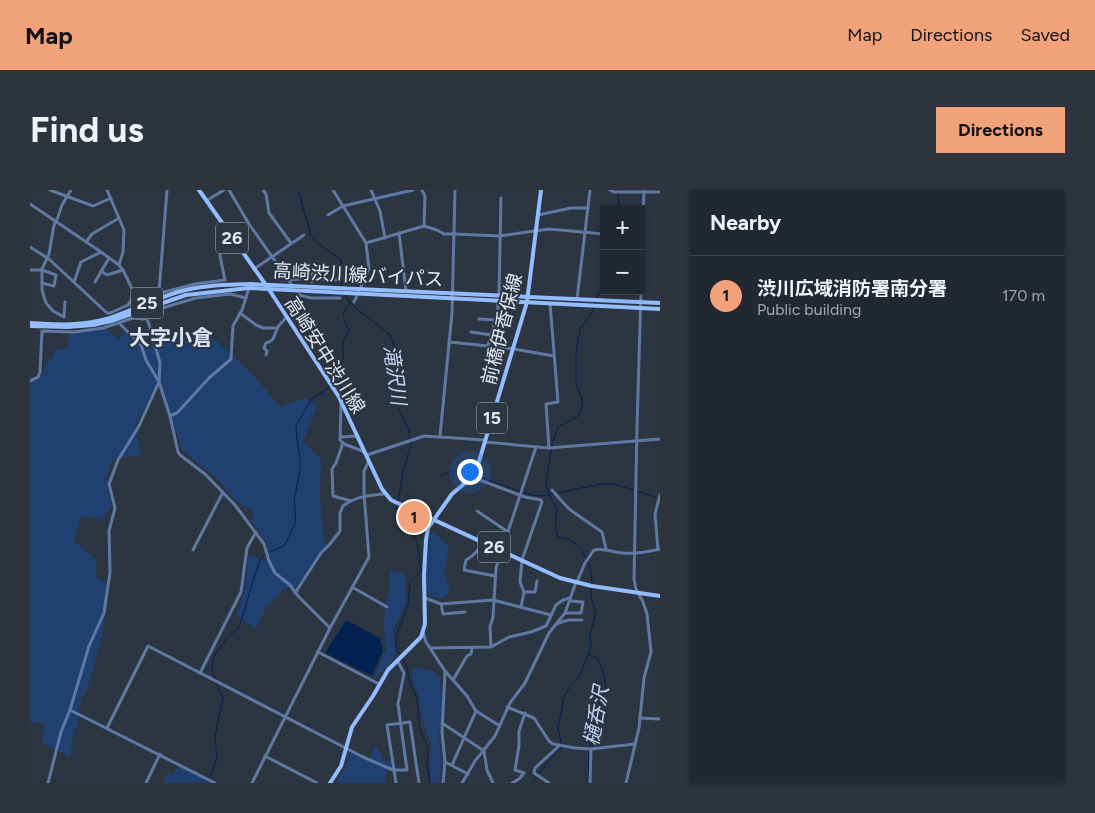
<!DOCTYPE html>
<meta charset="utf-8">
<style>
body{margin:0;font-family:Figtree,"Noto Sans JP",sans-serif;background:#2d343e;color:#f1f3f6}
.controls{position:absolute;right:15px;top:15px;display:grid;overflow:hidden;border-radius:0px;box-shadow:0 2px 8px #0003}
.controls button{width:45px;height:45px;display:grid;place-items:center;padding:0;border:0;border-bottom:1px solid #3e444d;background:#212832;color:#f1f3f6;font:25px sans-serif}
.you{position:absolute;left:439px;top:281px;width:18px;height:18px;margin:-12px;border:4px solid #fff;border-radius:50%;background:#1a73e8;box-shadow:0 0 0 8px #1a73e833}
.badge{display:grid;place-items:center;width:32px;height:32px;border-radius:50%;background:#f1a27b;color:#111;font-size:16px;font-weight:700}
.pin{position:absolute;translate:-50% -50%;border:2px solid #fff;box-shadow:0 1px 5px #0006}
.list{margin:0;padding:0;list-style:none}
h2{display:flex;justify-content:space-between;align-items:center;height:65px;margin:0;padding:0 20px;font-size:21px}
h2 small{font-size:16px;font-weight:400;color:#a2a6ac}
.list li{display:grid;grid-template-columns:32px 1fr auto;gap:15px;align-items:center;box-sizing:border-box;height:80px;padding:0 20px;border-top:1px solid #3e444d}
.list b{display:block;font-size:19px;white-space:nowrap}
.list p{margin:0;font-size:16px;white-space:nowrap;color:#a2a6ac}
.list em{font-size:16px;font-style:normal;color:#a2a6ac}
.map{position:relative;flex:none;width:630px;height:593px;overflow:hidden;border-radius:0px}
header{display:flex;align-items:center;gap:30px;box-sizing:border-box;height:70px;padding:0 25px;background:#f1a27b;color:#111}
header strong{font-size:24px}
nav{display:flex;gap:28px;margin-inline-start:auto;font-size:18px}
.intro{display:flex;align-items:center;justify-content:space-between;box-sizing:border-box;height:120px;padding:0 30px}
h1{margin:0;font-size:35px}
.button{padding:12px 22px;border-radius:0px;background:#f1a27b;color:#111;font-size:18px;font-weight:700}
main{display:flex;gap:30px;padding:0 30px}
aside{flex:1;background:#212832;border-radius:0px;box-shadow:0 2px 8px #0003}
.map>svg:first-child{display:block}
.green{fill:#214072}
.water{fill:#032151}
.lines{fill:none;stroke-linecap:round;stroke-linejoin:round}
.stream{stroke:#032151;stroke-width:1}
.minor{stroke:#6079a2;stroke-width:3}
.major{stroke:#93bdff;stroke-width:4}
.labels{text-anchor:middle;dominant-baseline:central;stroke-width:4;stroke-linejoin:round;paint-order:stroke}
.shield{fill:#2c3542;stroke:#abb2bc;stroke-width:1}
.shield-label{font-size:18px;font-weight:bold;fill:#e2e8f0}
.street-label{font-size:19px;fill:#e2e8f0;stroke:#2c3542}
.water-label{font-size:20px;font-style:italic;fill:#c0d4f4;stroke:#2c3542}
.quarter-label{font-size:21px;font-weight:bold;fill:#d9e3f5;stroke:#2c3542}
</style>
<header>
<strong>Map</strong>
<nav><a>Map</a><a>Directions</a><a>Saved</a></nav>
</header>
<div class="intro"><h1>Find us</h1><a class="button">Directions</a></div>
<main>
<div class="map">
<svg width="630" height="593" viewBox="0 0 630 593">
<rect width="100%" height="100%" fill="#2c3542"/>
<g class="green">
<path d="M76,139L89,149L96,141L101,150L118,158L172,139C200,162 228,188 250,217L274,208L288,215L273,250L291,270L290,311L295,356L266,397L254,399L236,417L226,439L206,425L214,403L219,365L236,371L238,355L222,331L223,322L205,310L188,290L152,260L129,191L105,236L111,264L82,270L75,290L82,316L72,330L52,326L44,351L66,370V388L76,392L73,443L57,500L51,509L47,535L42,547L41,567L12,553L15,533L0,532V192C4,190 9,189 12,185C17,177 13,174 24,167V160L37,158L39,143Z"/>
<path d="M404,343L419,357L414,385L419,397V404L413,408L400,407L394,394L400,344Z"/>
<path d="M360,380L375,384V416L363,440L366,467C356,475 354,483 343,489L356,459L354,436L355,414L359,403Z"/>
<path d="M383,477L404,482L410,489L412,518L409,546L412,573L409,593H401L399,572L402,556L392,528L389,508L382,490Z"/>
<path d="M346,554L354,571H361L362,578H358L355,586V593H306L315,578L319,562L339,571Z"/>
<path d="M148,576L182,593H133L138,583L143,585Z"/>
</g>
<path class="water" d="M316,430L350,448L353,461L342,486L295,463Z"/>
<g class="lines">
<g class="stream">
<path d="M268,0L281,45L286,52L311,70V98"/>
<path d="M586,19L589,13L587,0"/>
<path d="M574,66L571,76L574,86"/>
<path d="M313,104L327,119L359,144L365,157L367,187L366,214L378,239L381,254L373,282L367,318V330L387,351L391,381L380,392L378,415L366,446V457L370,465"/>
<path d="M566,108L574,95"/>
<path d="M313,126L314,122L320,112"/>
<path d="M410,286L424,280L433,281L501,305L513,306L571,294H584L625,307"/>
<path d="M562,394C562,379 556,361 543,352C539,349 532,348 528,347C524,338 526,327 527,318L520,307L516,294L522,254L528,237L548,226L552,218V209L546,194V164L550,139L562,123L565,112"/>
<path d="M372,468L377,478L379,490L387,509L390,538L398,558L397,575L400,593"/>
<path d="M185,489L182,478L183,470L186,463L197,448L209,437L230,369L235,364L255,355L266,331L264,310L270,281V269L266,242V235L282,209L297,199L304,192C305,177 307,183 312,171C317,161 307,157 319,141L314,129"/>
<path d="M560,557C560,545 560,529 566,518C568,515 571,512 573,508C578,496 574,478 566,467L560,465"/>
<path d="M175,593L179,589L187,568L185,546L193,507L186,493"/>
<path d="M502,593L515,575L532,557L528,538L534,507L539,498L550,485L561,458L560,444L566,423L561,408V398"/>
<path d="M558,593L559,561"/>
</g>
<g class="minor">
<path d="M20,0L63,16L81,8"/>
<path d="M77,0L94,40L93,62L89,75"/>
<path d="M199,0L219,34L262,95"/>
<path d="M233,0L236,4L239,23L261,53"/>
<path d="M303,0L336,53L339,79L324,112"/>
<path d="M341,0L350,21L355,48"/>
<path d="M392,0L395,6L394,36"/>
<path d="M580,0L584,2H630"/>
<path d="M176,11L194,0"/>
<path d="M0,14L71,62L89,75L93,80L119,134L130,173L129,192L140,226L148,262L150,265L175,284L205,315L234,354L239,371L245,383L260,395L268,406L300,438"/>
<path d="M298,25L313,16L383,0"/>
<path d="M508,25L541,18H558"/>
<path d="M369,43L376,101"/>
<path d="M56,52L62,44L89,28"/>
<path d="M336,53L394,36L407,40L414,44H424L470,46L519,39L574,44"/>
<path d="M0,57L19,69L77,123H80L98,115L103,107L109,103L123,105L165,94L195,90C192,75 184,46 191,33"/>
<path d="M224,79L274,45"/>
<path d="M0,80H12L26,85L24,96L12,93"/>
<path d="M71,81L77,85L93,80"/>
<path d="M259,90L279,88L307,90"/>
<path d="M44,92L51,72L71,62"/>
<path d="M65,92L79,68"/>
<path d="M282,92V83"/>
<path d="M129,102L137,0"/>
<path d="M269,105L281,108H310"/>
<path d="M469,105L471,8"/>
<path d="M547,109L560,0"/>
<path d="M35,112L34,127L23,121L16,113L12,100V79L19,64L24,35L28,27L32,15L41,0"/>
<path d="M210,123L226,135L233,138H247"/>
<path d="M449,129L466,130"/>
<path d="M441,142L462,145"/>
<path d="M419,152L458,156L468,121V111"/>
<path d="M458,156L484,159L524,166"/>
<path d="M236,165L237,161L234,158L236,153C245,151 244,145 248,137C250,134 254,130 257,127"/>
<path d="M0,191L8,187L10,182L12,141L44,142L73,138L103,128L113,129L122,126L129,119L166,108L200,104L216,108"/>
<path d="M311,214L310,250L314,254L335,262"/>
<path d="M140,226L147,223L179,188L201,169L203,136L212,120L219,98"/>
<path d="M410,246L422,123L425,0"/>
<path d="M310,247L328,246"/>
<path d="M455,252L519,258L630,249"/>
<path d="M313,253L306,273L302,279L303,306L321,311"/>
<path d="M519,258L516,214L528,212L520,113"/>
<path d="M337,265L394,246L455,250"/>
<path d="M442,287L495,307L511,310L512,312L492,370L490,392L494,402L491,417"/>
<path d="M522,300L539,319L572,342L576,359"/>
<path d="M447,321L478,342"/>
<path d="M455,353L442,366L436,370L434,380L465,386"/>
<path d="M163,360L193,302"/>
<path d="M628,360L625,324L630,305"/>
<path d="M547,392L555,373L564,360C575,358 582,362 593,363C605,364 618,362 630,359"/>
<path d="M322,397L357,417"/>
<path d="M494,402H505L507,391"/>
<path d="M265,403L291,363L300,354L310,341V323L313,316C326,306 340,305 355,304"/>
<path d="M395,408L411,414L463,410L521,425"/>
<path d="M411,414L413,424L435,422"/>
<path d="M535,423H551L553,412L540,411"/>
<path d="M526,434L538,430H552"/>
<path d="M393,442L396,452L415,481L437,506L446,521L470,536"/>
<path d="M461,457L460,437L463,427L466,378L506,257"/>
<path d="M400,458L461,457L479,447L501,442L516,436L526,415L533,410L540,408"/>
<path d="M288,462L349,494"/>
<path d="M170,483L211,402L217,358L226,342"/>
<path d="M423,490L437,466L441,464L442,458"/>
<path d="M477,517L504,528L519,551L523,554L545,558L561,559L605,554"/>
<path d="M40,520L185,593"/>
<path d="M610,528L630,529"/>
<path d="M412,533L454,561L457,580L463,593"/>
<path d="M77,538L118,456L333,567L363,580H377L368,514L374,483L367,470"/>
<path d="M235,566L287,593"/>
<path d="M415,572L438,584"/>
<path d="M422,575L446,521"/>
<path d="M18,593L31,542L40,520L59,456L74,423L80,382L79,341L85,318L79,294L88,270L109,236L129,192L116,170L111,155L89,133"/>
<path d="M116,593L130,564"/>
<path d="M222,593L300,438L339,367L334,304V281L339,271"/>
<path d="M366,593L357,535L380,532L389,593"/>
<path d="M413,593L415,572L412,542L415,482"/>
<path d="M432,593L445,571L465,546L480,513L495,493L519,443L535,423L546,392"/>
<path d="M482,593L489,589L494,583L485,580L489,556V541L495,523"/>
<path d="M519,593L504,583L505,578L530,555"/>
<path d="M560,593L561,559"/>
<path d="M596,593L609,538L614,488L621,462L617,424L613,412L606,399L604,389L607,237L614,0"/>
</g>
<g class="major">
<path d="M169,0L238,98L309,207L352,299L361,310L530,388L562,396L630,406"/>
<path d="M0,133C27,135 54,136 80,128C103,120 125,109 148,102C171,95 196,95 220,94L630,113"/>
<path d="M0,136L37,137L63,135L81,131L156,105L219,98L630,119"/>
<path d="M300,593L311,576L322,537L343,506L358,480L391,447L395,434L394,385L396,350L398,338L422,304L441,288L447,278L497,112L511,0"/>
</g>
</g>
<g class="labels">
<g class="shield">
<rect x="186" y="32.5" width="32" height="31" rx="4"/>
<rect x="101" y="97.5" width="32" height="31" rx="4"/>
<rect x="447" y="212.5" width="30" height="31" rx="4"/>
<rect x="448" y="341.5" width="32" height="31" rx="4"/>
</g>
<g class="shield-label">
<text x="202" y="48">26</text>
<text x="117" y="113">25</text>
<text x="462" y="228">15</text>
<text x="464" y="357">26</text>
</g>
<g class="street-label">
<text transform="translate(328 85) rotate(3)">高崎渋川線バイパス</text>
<text transform="translate(472 139) rotate(-76)">前橋伊香保線</text>
<text transform="translate(295 165) rotate(58)">高崎安中渋川線</text>
</g>
<g class="water-label">
<text transform="translate(365 185) rotate(82)">滝沢川</text>
<text transform="translate(566 526) rotate(-80)">樋呑沢</text>
</g>
<g class="quarter-label">
<text x="141" y="147">大字小倉</text>
</g>
</g>
</svg>
<div class="controls">
<button>+</button>
<button>−</button>
</div>
<div class="you"></div>
<div class="pin badge" style="left:384px;top:327px">1</div>
</div>
<aside>
<h2>Nearby<small></small></h2>
<ul class="list">
<li><span class="badge">1</span><div><b>渋川広域消防署南分署</b><p>Public building</p></div><em>170 m</em></li>
</ul>
</aside>
</main>
